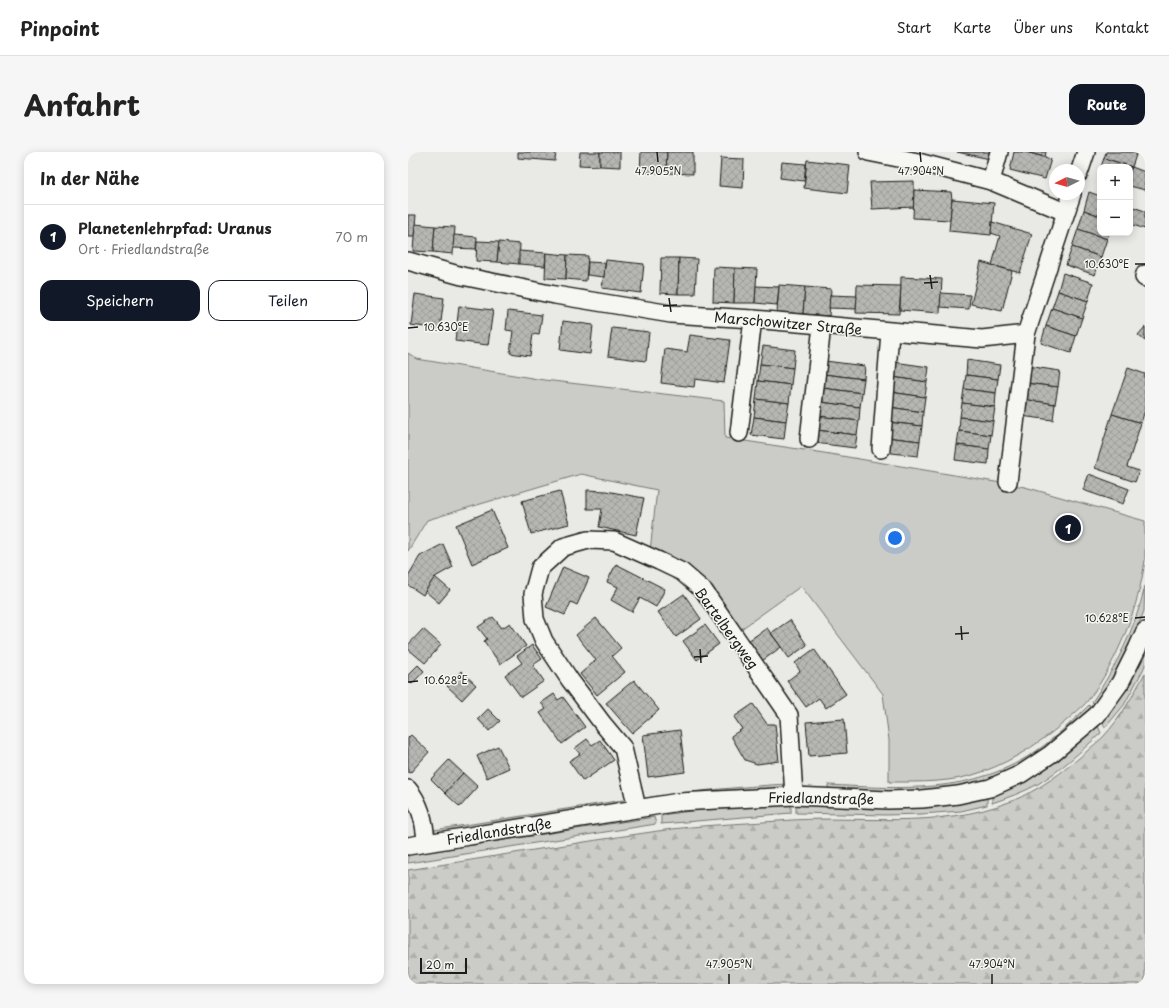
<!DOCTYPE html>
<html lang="de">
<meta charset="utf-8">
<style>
body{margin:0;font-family:"Playpen Sans",sans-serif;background:#f6f6f6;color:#222}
.controls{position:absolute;right:12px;top:12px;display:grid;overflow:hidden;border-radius:8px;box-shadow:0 2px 10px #0003}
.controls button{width:36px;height:36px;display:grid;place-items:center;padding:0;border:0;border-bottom:1px solid #e0e0e0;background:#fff;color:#222;font:20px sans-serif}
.compass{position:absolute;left:641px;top:12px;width:36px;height:36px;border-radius:50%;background:#fff;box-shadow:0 2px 10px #0003;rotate:265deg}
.scale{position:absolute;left:12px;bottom:10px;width:47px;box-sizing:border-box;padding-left:4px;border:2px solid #1c1c1c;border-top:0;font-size:11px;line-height:14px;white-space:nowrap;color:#1c1c1c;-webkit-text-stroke:3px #f6f6f2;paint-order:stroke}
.you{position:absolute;left:487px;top:386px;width:14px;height:14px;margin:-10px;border:3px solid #fff;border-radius:50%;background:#1a73e8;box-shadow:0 0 0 6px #1a73e833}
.badge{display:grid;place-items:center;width:26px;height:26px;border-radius:50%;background:#111827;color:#fff;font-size:13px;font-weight:700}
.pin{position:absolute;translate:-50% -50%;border:2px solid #fff;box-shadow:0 1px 4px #0006}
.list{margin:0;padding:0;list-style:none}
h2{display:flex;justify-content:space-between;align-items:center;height:52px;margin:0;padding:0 16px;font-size:17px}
h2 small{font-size:13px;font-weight:400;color:#767676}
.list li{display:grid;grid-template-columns:26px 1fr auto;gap:12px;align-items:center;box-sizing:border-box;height:64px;padding:0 16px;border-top:1px solid #e0e0e0}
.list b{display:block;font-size:15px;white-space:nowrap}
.list p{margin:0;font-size:13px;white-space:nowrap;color:#767676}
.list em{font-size:13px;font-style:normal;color:#767676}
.actions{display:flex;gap:8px;padding:12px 16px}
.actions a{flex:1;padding:9px 0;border:1px solid #111827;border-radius:12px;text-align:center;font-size:14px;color:#111827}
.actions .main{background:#111827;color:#fff}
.map{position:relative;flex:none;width:737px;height:832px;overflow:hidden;border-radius:12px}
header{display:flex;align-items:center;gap:24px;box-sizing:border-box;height:56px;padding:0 20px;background:#fff;border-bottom:1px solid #e0e0e0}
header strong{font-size:19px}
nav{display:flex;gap:22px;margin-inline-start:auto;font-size:14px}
.intro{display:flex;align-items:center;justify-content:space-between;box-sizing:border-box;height:96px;padding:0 24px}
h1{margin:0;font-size:28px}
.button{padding:10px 18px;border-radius:12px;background:#111827;color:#fff;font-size:14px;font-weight:700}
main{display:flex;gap:24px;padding:0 24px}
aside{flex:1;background:#fff;border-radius:12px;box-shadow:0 2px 10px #0003}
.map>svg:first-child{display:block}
.green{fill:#cbcbc7;stroke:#747472}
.forest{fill:url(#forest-firs);stroke:#747472}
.building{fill:url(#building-cross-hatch);stroke:#1c1c1c}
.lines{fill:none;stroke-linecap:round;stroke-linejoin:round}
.minor-casing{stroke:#1c1c1c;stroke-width:20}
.minor{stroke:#f6f6f2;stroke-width:17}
.ticks{fill:none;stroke:#1c1c1c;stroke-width:1.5}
.labels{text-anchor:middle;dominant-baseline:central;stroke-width:3;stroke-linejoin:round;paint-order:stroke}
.street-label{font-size:14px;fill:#1c1c1c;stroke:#f6f6f2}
.ticks-label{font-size:10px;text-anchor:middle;fill:#1c1c1c;stroke:#f6f6f2;stroke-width:3;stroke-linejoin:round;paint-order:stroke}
</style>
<header>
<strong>Pinpoint</strong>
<nav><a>Start</a><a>Karte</a><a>Über uns</a><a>Kontakt</a></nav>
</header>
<div class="intro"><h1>Anfahrt</h1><a class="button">Route</a></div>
<main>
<aside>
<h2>In der Nähe<small></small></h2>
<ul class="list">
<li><span class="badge">1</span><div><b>Planetenlehrpfad: Uranus</b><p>Ort · Friedlandstraße</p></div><em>70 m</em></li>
</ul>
<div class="actions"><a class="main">Speichern</a><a>Teilen</a></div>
</aside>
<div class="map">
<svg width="737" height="832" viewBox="0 0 737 832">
<defs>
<pattern id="forest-firs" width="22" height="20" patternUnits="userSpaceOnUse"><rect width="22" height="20" fill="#cbcbc7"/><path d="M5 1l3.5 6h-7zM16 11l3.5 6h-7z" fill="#aeaeaa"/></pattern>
<pattern id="building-cross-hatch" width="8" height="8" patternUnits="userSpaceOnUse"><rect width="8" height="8" fill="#b6b6b3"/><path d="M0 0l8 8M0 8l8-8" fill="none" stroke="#9c9c99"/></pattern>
</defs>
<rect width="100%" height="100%" fill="#e9e9e5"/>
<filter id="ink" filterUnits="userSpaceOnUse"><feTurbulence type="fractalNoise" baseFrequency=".025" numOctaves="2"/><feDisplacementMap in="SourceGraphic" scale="8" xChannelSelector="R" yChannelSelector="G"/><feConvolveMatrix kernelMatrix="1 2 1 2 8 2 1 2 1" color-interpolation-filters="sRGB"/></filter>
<g filter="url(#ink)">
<g class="green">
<path d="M0,201L9,207L136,228L316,249L317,286L410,300L617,335L737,369C737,382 737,396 737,408C731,455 709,510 681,547C677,553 671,557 666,562C639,586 608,608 574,620C545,631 512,630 481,630V588L475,542L393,434L329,480L242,399L249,338L173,322L19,368L0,399Z"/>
<path d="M737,434L736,459L722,495L707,526L689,555L684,550C710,511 726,479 737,434Z"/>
<path d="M737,496V513L735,518L716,553L697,576L694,569Z"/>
<path d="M681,553L684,558C668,574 650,587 632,600C625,606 617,612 609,616C551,646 483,640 420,637V633C498,637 572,643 638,592C653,580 667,567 681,553Z"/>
<path d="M690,574L693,581C673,599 653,618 630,632C616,640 599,646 584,651V643L616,630L648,610Z"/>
<path d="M378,632V638L237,651V646C284,639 331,635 378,632Z"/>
<path d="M579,645V653L553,659L514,662L478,663L388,661V652Z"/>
<path d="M215,648L216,654L27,685L26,678Z"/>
<path d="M383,653V661L253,672V663L313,655Z"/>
<path d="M246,665L248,672L0,711V703Z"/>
</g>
<path class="forest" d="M737,521V832H0V718C83,705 166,691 250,679C289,673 330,672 370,669C448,662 528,679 604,649C631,638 655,620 677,601C683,595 690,590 695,585C713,566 725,543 737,521Z"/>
<g class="building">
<path d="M110,0H148L147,9L110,6Z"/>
<path d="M172,0H192V14L171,13Z"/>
<path d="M192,0H212V15L192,14Z"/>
<path d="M233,0H259L258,21L232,20Z"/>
<path d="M259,0H285V22L258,21Z"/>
<path d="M549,0H583L582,7Z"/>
<path d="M606,0H618L643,7L637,27L602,18Z"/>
<path d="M618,0H638L637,5Z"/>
<path d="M698,0H729L724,15L696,6Z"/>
<path d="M313,6L336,7L335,36L311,34Z"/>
<path d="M696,6L724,15L722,20V15H693Z"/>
<path d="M399,8L442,13L439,41L396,36Z"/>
<path d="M374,10L398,12L396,29L372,26Z"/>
<path d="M724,15L737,20V38L722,34V20Z"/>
<path d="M506,29V55L464,57L462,30Z"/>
<path d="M506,38L543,40L544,47L542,68L505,66Z"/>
<path d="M681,40L692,44V64L676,58Z"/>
<path d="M544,47L586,51L583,83L541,79Z"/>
<path d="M722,54L737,59V77L722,72Z"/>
<path d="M676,58L692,64V81H701L699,87L670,77Z"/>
<path d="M0,63H8L6,85H0Z"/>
<path d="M584,70L624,82L612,121L584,113L592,84L583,81Z"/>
<path d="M7,72L27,74L25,100L5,99Z"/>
<path d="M27,74L47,75L45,102L25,100Z"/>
<path d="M670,77L699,87L693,105L664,95Z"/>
<path d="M46,83L69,85L68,97L45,96Z"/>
<path d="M69,89L91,90L89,110L68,109Z"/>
<path d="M91,90L112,92L111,112L89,110Z"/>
<path d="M664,95L693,105L687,123L658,113Z"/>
<path d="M111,99L138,101L137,114L111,112Z"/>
<path d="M138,101L159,103L158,127L137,126Z"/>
<path d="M159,103L180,104L178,129L158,127Z"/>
<path d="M253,106H271L270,142L252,141Z"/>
<path d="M271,106L289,107L287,142H270Z"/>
<path d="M198,108L236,112L233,141L194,136Z"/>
<path d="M180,110L197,111L196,125L179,123Z"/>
<path d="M573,110L604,119L594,159L563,152Z"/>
<path d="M306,115L327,116L326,151L305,150Z"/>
<path d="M327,116L349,117L347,151H326Z"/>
<path d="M655,121L685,131L680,149L650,139Z"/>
<path d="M493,125L534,127L532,161L492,158Z"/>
<path d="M371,133L397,135L395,162L369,160Z"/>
<path d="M449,133L493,134L491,162L448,161Z"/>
<path d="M348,134L371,135L369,153L347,151Z"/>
<path d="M397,135L423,137L421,164L395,162Z"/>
<path d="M650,139L680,149L674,166L644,156Z"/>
<path d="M533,141L562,143L561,157L532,155Z"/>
<path d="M7,142L36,146L32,177L3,173Z"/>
<path d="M422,143L449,144L448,157L421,156Z"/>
<path d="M51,154L85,158L80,193L47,189Z"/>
<path d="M644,156L674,166L668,184L638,174Z"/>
<path d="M100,159L134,163L131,183L125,182L122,204L102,201L105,179L98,178Z"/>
<path d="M155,169L185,173L182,202L152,198Z"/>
<path d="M638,174L668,184L663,201L633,191Z"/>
<path d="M737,175V189L730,183Z"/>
<path d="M204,176L241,180L238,209L200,204Z"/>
<path d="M282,183L322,188L316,231L287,227L286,235L253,231L257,197L279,200Z"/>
<path d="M355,194L387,198L385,216L352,212Z"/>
<path d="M559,208L592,213L590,227L558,223Z"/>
<path d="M417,209L457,214L456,227L415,222Z"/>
<path d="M486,210L521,215L519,230L484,225Z"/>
<path d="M352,212L385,216L383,233L350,229Z"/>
<path d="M619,214L652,219L650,235L617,231Z"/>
<path d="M720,216L737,222V258L733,271L704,262Z"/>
<path d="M415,222L456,227L454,241L414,236Z"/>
<path d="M558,223L590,227L588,241L556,237Z"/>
<path d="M484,225L519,230L517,245L482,240Z"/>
<path d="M350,229L383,233L381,251L348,247Z"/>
<path d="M617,231L650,235L647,252L614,247Z"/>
<path d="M414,236L454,241L452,255L412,250Z"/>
<path d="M556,237L588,241L587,255L554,251Z"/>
<path d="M482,240L517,245L515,260L481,255Z"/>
<path d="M348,247L381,251L378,269L346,265Z"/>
<path d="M614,247L647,252L645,268L612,264Z"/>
<path d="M412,250L452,255L451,269L410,264Z"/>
<path d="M554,251L587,255L585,269L552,265Z"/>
<path d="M481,255L515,260L514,274L479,270Z"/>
<path d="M704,262L733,271L719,315L731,319L727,330L687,316Z"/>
<path d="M410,264L451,269L449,283L408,278Z"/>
<path d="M346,265L378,269L376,287L343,283Z"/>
<path d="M552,265L585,269L583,283L551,279Z"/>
<path d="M479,270L514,274L512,289L477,285Z"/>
<path d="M408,278L449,283L447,296L407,291Z"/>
<path d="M551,279L583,283L581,297L549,293Z"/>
<path d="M477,285L512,289L510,304L475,300Z"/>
<path d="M549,293L581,297L580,312L547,308Z"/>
<path d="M681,322L721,337L715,352L675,338Z"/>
<path d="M179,338L198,339L236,346L228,383L191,375L194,357H179Z"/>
<path d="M152,339L161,372L123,382L114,349Z"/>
<path d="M84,358L100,396L64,412L48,373Z"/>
<path d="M35,392L45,415L27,425L15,443L0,433V424L12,404Z"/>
<path d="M208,412L257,437L248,455L232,446L224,460L203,448L210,435L199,430Z"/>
<path d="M155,415L181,426L169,453L163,450L157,463L138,455Z"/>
<path d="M27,425L42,438L31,451L17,439Z"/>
<path d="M276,442L293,467L268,485L250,460Z"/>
<path d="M85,465L94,476L102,471L118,494L92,512L76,489L79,487L70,475Z"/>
<path d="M188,466L213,496L204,504L217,520L189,543L172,522L188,508L168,483Z"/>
<path d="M382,468L399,493L381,506L363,481Z"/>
<path d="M297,473L311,492L289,508L275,489Z"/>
<path d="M359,476L373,495L354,509L340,489Z"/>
<path d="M15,477L33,493L17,511L0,497V493Z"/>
<path d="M124,493L134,507L125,513L136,529L113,545L97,523L114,511L109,504Z"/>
<path d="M406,497L438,542L418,556L411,546L398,555L379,529L392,519L387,511Z"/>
<path d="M10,513L16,519L4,532L0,528V523Z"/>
<path d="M53,519L68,533L54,548L39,534Z"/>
<path d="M226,528L251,558L224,581L198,551Z"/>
<path d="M146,542L150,548L155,545L177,575L154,592L132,561L138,557L133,551Z"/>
<path d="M345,552L359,572H367L371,609L349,612L337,608L323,584L334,577L326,565Z"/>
<path d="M80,557L92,569L81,579L70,567Z"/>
<path d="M436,567L439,601L401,604L398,570Z"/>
<path d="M272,578L277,620L240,625L235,583Z"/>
<path d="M3,583L21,600L2,621L0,620V586Z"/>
<path d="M179,587L184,593L192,588L206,608L175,629L161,609L172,602L167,596Z"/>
<path d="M90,594L101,616L79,626L69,604Z"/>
<path d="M41,608L55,621L37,641L23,627Z"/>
<path d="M55,621L70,635L52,655L37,641Z"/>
</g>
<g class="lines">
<g class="minor-casing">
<g id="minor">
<path d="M460,0L510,10L583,29L657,60"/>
<path d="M671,21L678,0"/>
<path d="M583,29L591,0"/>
<path d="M0,109L54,124L147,143L263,162L345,167L574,187L618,182L664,42"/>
<path d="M737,122L736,125L737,126"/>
<path d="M331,281L345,167"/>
<path d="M401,287L414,174"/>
<path d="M473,297L482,180"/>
<path d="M600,330L618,182"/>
<path d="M0,637C12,651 17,672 18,690"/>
<path d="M229,656L215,596L195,572L162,528L136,489L127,467L125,442L132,416L155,395L180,388L206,389L251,409L274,420L296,439L381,563L386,644"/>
<path d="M0,694L271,650L386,644L480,648L514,647L550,643L582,636L613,622L643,602L689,563L712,531L729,497L737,479"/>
</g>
</g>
<use href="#minor" class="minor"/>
</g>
</g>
<path class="ticks" d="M249,0L250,10M512,0L513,10M727,112H737M522,123L524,137M516,131L530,130M261,146L263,160M255,154L269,153M0,176L10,175M727,466L737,465M553,474L554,488M547,482L561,481M292,497L293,511M286,505L300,504M0,530L10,529M321,822V832M584,822V832"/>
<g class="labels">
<g class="street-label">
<text transform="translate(380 171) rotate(5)">Marschowitzer Straße</text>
<text transform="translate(319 476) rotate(54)">Bartelbergweg</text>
<text transform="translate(413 646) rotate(1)">Friedlandstraße</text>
<text transform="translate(91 679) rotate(-9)">Friedlandstraße</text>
</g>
</g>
<g class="ticks-label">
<text x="250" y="23">47.905°N</text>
<text x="513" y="23">47.904°N</text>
<text x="699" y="116">10.630°E</text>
<text x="38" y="179">10.630°E</text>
<text x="699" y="470">10.628°E</text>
<text x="38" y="532">10.628°E</text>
<text x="321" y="816">47.905°N</text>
<text x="584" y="816">47.904°N</text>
</g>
</svg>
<div class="controls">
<button>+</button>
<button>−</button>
</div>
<svg class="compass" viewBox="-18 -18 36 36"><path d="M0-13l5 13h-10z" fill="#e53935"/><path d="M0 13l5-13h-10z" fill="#767676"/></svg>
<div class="scale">20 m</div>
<div class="you"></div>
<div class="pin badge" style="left:660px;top:376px">1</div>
</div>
</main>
